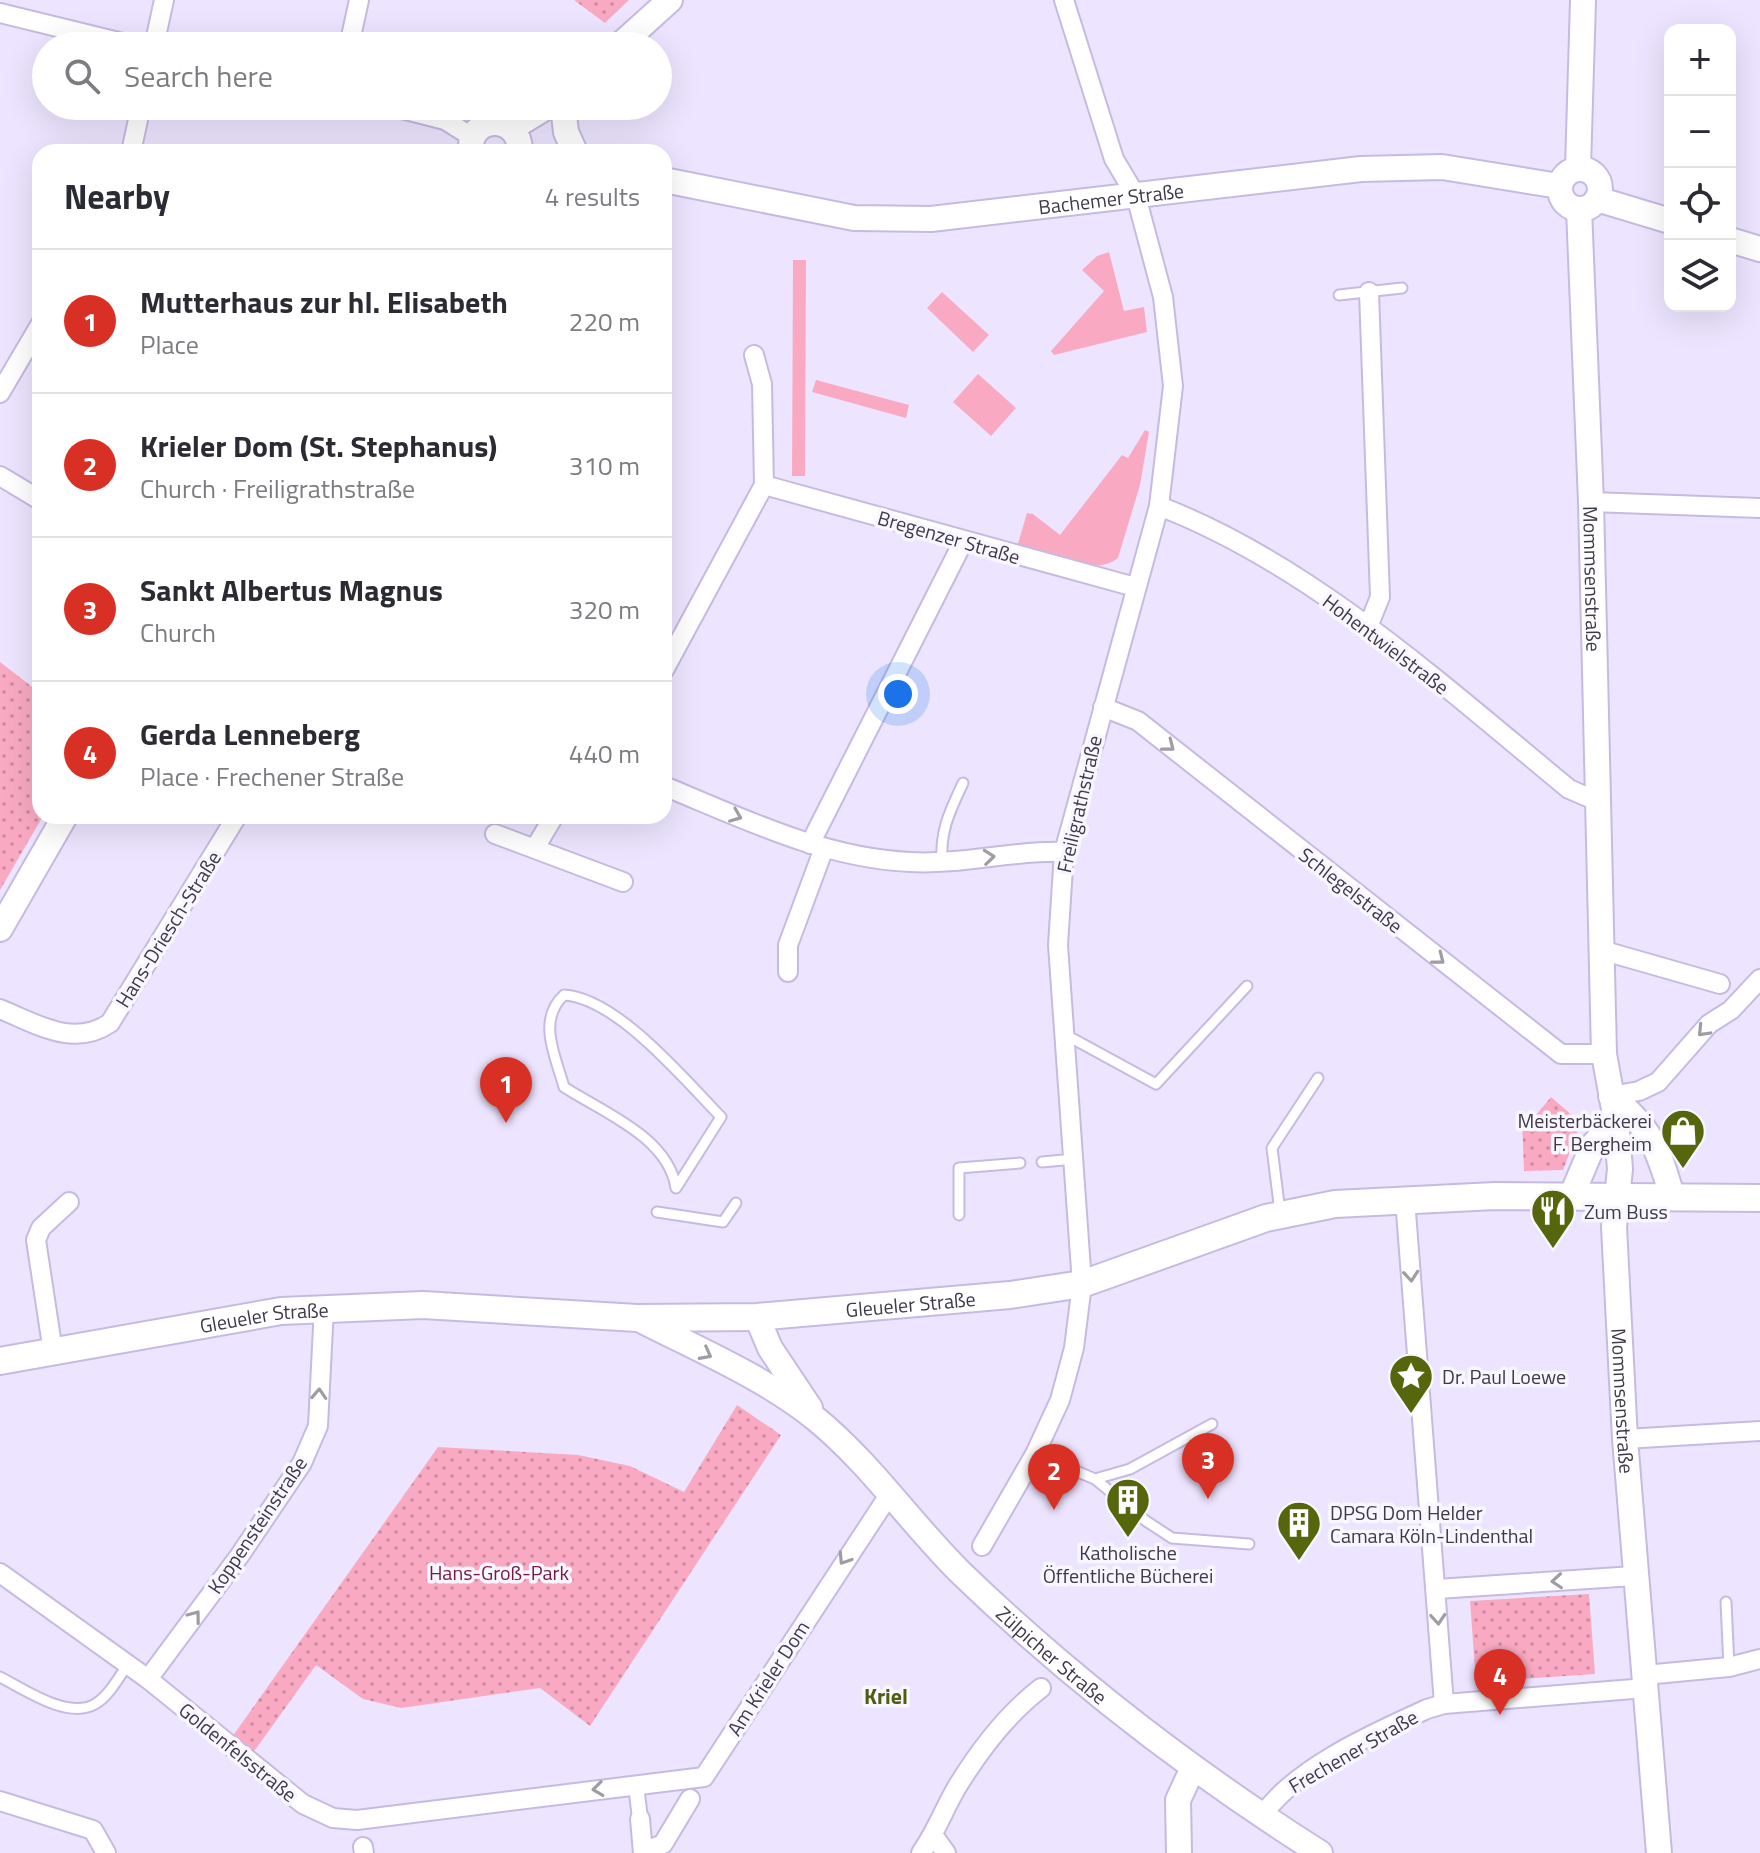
<!DOCTYPE html>
<meta charset="utf-8">
<style>
body{margin:0;font-family:"Titillium Web",sans-serif;background:#f2f2f3;color:#2b2b33}
.controls{position:absolute;right:24px;top:24px;display:grid;overflow:hidden;border-radius:16px;box-shadow:0 8px 32px #0002}
.controls button{width:72px;height:72px;display:grid;place-items:center;padding:0;border:0;border-bottom:2px solid #e1e1e2;background:#fff;color:#2b2b33;font:40px sans-serif}
.you{position:absolute;left:898px;top:694px;width:28px;height:28px;margin:-20px;border:6px solid #fff;border-radius:50%;background:#1a73e8;box-shadow:0 0 0 12px #1a73e833}
.badge{display:grid;place-items:center;width:52px;height:52px;border-radius:50%;background:#d93025;color:#fff;font-size:26px;font-weight:700}
.pin{position:absolute;translate:-50% -66px;filter:drop-shadow(0 2px 4px #0008)}
.pin::after{content:'';position:absolute;top:42px;width:28px;height:24px;background:inherit;clip-path:polygon(0 0,100% 0,50% 100%)}
.list{margin:0;padding:0;list-style:none}
h2{display:flex;justify-content:space-between;align-items:center;height:104px;margin:0;padding:0 32px;font-size:34px}
h2 small{font-size:26px;font-weight:400;color:#7c7c81}
.list li{display:grid;grid-template-columns:52px 1fr auto;gap:24px;align-items:center;box-sizing:border-box;height:144px;padding:0 32px;border-top:2px solid #e1e1e2}
.list b{display:block;font-size:30px;white-space:nowrap}
.list p{margin:0;font-size:26px;white-space:nowrap;color:#7c7c81}
.list em{font-size:26px;font-style:normal;color:#7c7c81}
.icon{flex:none;width:44px;height:44px;fill:none;stroke:currentColor;stroke-width:2;stroke-linecap:round;stroke-linejoin:round}
.map{position:relative;flex:none;width:1760px;height:1853px;overflow:hidden}
.search{position:absolute;background:#fff;box-shadow:0 8px 32px #0002;left:32px;top:32px;width:640px;height:88px;display:flex;align-items:center;gap:20px;box-sizing:border-box;padding:0 28px;border-radius:44px;color:#7c7c81;font-size:30px}
.panel{position:absolute;background:#fff;box-shadow:0 8px 32px #0002;left:32px;top:144px;width:640px;height:680px;border-radius:24px}
.map>svg:first-child{display:block}
.green{fill:#f9aac2}
.park{fill:url(#park-dots)}
.lines{fill:none;stroke-linecap:round;stroke-linejoin:round}
.service-casing{stroke:#c7bae2;stroke-width:13}
.pedestrian-casing{stroke:#c7bae2;stroke-width:18}
.minor-casing{stroke:#c7bae2;stroke-width:22}
.tertiary-casing{stroke:#c7bae2;stroke-width:28}
.secondary-casing{stroke:#c7bae2;stroke-width:30}
.service{stroke:#fff;stroke-width:9}
.pedestrian{stroke:#fff;stroke-width:14}
.minor{stroke:#fff;stroke-width:18}
.tertiary{stroke:#fff;stroke-width:24}
.secondary{stroke:#fff;stroke-width:26}
.oneway{stroke:#9f9ca4}
.labels{text-anchor:middle;dominant-baseline:central;stroke-width:7;stroke-linejoin:round;paint-order:stroke}
.street-label{font-size:20px;fill:#3f394a;stroke:#f8f6fe}
.poi-label{font-size:20px;fill:#3f394a;stroke:#f8f6fe;text-anchor:start}
.park-label{font-size:20px;fill:#761941;stroke:#f8f6fe}
.neighbourhood-label{font-size:22px;font-weight:bold;fill:#4f5d0e;stroke:#f8f6fe}
</style>
<div class="map">
<svg width="1760" height="1853" viewBox="0 0 1760 1853">
<defs>
<pattern id="park-dots" width="8" height="8" patternUnits="userSpaceOnUse" patternTransform="scale(2)"><rect width="8" height="8" fill="#f9aac2"/><path d="M2 2h.1M6 6h.1" fill="none" stroke="#cb8ba0" stroke-width="1.8" stroke-linecap="round"/></pattern>
</defs>
<rect width="100%" height="100%" fill="#ede5ff"/>
<g class="green">
<path d="M1109,252L1124,311L1144,307L1147,332L1054,355L1051,351L1104,291L1082,270L1097,256Z"/>
<path d="M793,260H806L805,476H792Z"/>
<path d="M942,292L989,335L973,352L927,308Z"/>
<path d="M978,374L1016,408L991,436L953,402Z"/>
<path d="M816,380L909,405L906,418L812,392Z"/>
<path d="M1145,430L1149,432L1140,485L1118,558C1094,578 1045,554 1017,547L1027,513L1033,514L1060,535L1122,455L1128,458Z"/>
</g>
<g class="park">
<path d="M574,0H629L605,23Z"/>
<path d="M0,662L40,693V816H43L0,890Z"/>
<path d="M1551,1097L1581,1123L1563,1170L1524,1171L1522,1118L1532,1120Z"/>
<path d="M737,1405L781,1435L590,1726L540,1688L401,1708L363,1699L316,1665L253,1753L232,1737L438,1447L578,1455L630,1466L684,1492Z"/>
<path d="M1589,1594L1595,1674L1476,1682L1470,1601Z"/>
</g>
<g class="lines">
<g class="service-casing">
<g id="service">
<path d="M1339,295L1402,288"/>
<path d="M942,862C940,830 950,811 963,783"/>
<path d="M564,995C617,998 685,1080 721,1117L676,1188C668,1137 604,1113 564,1087C555,1055 537,1020 564,995Z"/>
<path d="M1066,1035L1156,1084L1247,986"/>
<path d="M1042,1162L1074,1159"/>
<path d="M657,1212L723,1222L736,1203"/>
<path d="M1280,1212L1272,1148L1318,1078"/>
<path d="M959,1215V1168L1020,1163"/>
<path d="M1035,1454L1095,1479L1146,1521L1172,1538L1249,1544"/>
<path d="M1095,1479L1130,1469L1212,1424"/>
<path d="M1726,1602L1729,1667"/>
<path d="M0,1677C24,1689 68,1720 95,1704C109,1696 119,1677 128,1664"/>
</g>
</g>
<g class="pedestrian-casing">
<path id="pedestrian" d="M636,1785L640,1819"/>
</g>
<g class="minor-casing">
<g id="minor">
<path d="M0,13L135,46"/>
<path d="M154,46L164,0"/>
<path d="M349,46L359,0"/>
<path d="M390,106L445,120L472,137"/>
<path d="M131,152L141,106"/>
<path d="M0,393L40,325"/>
<path d="M0,476L40,500"/>
<path d="M764,485L1135,587"/>
<path d="M1591,502L1760,508"/>
<path d="M1159,506C1309,563 1446,688 1569,789L1599,802"/>
<path d="M1368,627L1380,597L1369,292"/>
<path d="M664,670L764,485L762,384L754,355"/>
<path d="M1103,707L1138,721L1561,1054H1604"/>
<path d="M664,786C744,819 823,858 910,862C962,865 1013,850 1064,852"/>
<path d="M495,834L623,882"/>
<path d="M810,844L963,542"/>
<path d="M535,848L554,816"/>
<path d="M1601,950L1720,984"/>
<path d="M788,972V945L824,848"/>
<path d="M0,1009C37,1024 73,1048 110,1023L237,816"/>
<path d="M1611,1096L1639,1091L1658,1082L1709,1024L1731,1010L1760,979"/>
<path d="M1405,1199L1444,1704"/>
<path d="M53,1352L36,1240L41,1228L69,1202"/>
<path d="M1625,1439L1760,1431"/>
<path d="M982,1546L1035,1454L1060,1400L1074,1348L1082,1284L1058,945L1064,852L1159,506L1173,386L1163,297L1136,196L1114,159L1064,0"/>
<path d="M0,1573L148,1679L303,1804L333,1818L357,1820L704,1777L889,1495"/>
<path d="M1437,1589L1634,1576"/>
<path d="M1645,1675L1729,1667L1760,1659"/>
<path d="M148,1679L240,1555L302,1463L318,1426L324,1307"/>
<path d="M0,1801L93,1830L106,1853"/>
<path d="M1262,1816C1295,1768 1374,1733 1427,1709L1444,1704L1646,1688"/>
<path d="M640,1819L643,1853"/>
<path d="M933,1835L946,1853"/>
<path d="M363,1847L364,1853"/>
<path d="M643,1852L663,1844L690,1799"/>
<path d="M921,1853C936,1832 944,1809 957,1787C979,1751 1007,1714 1041,1688"/>
</g>
</g>
<g class="tertiary-casing">
<g id="tertiary">
<path d="M619,46L670,0"/>
<path d="M563,106L566,132L575,152"/>
<path d="M512,128L548,106"/>
<path d="M471,152C467,114 521,113 520,152"/>
<path d="M1578,168L1583,0"/>
<circle cx="1580" cy="189" r="20"/>
<path id="s1" d="M664,180L854,218L931,219L1361,169L1442,167L1559,186"/>
<path d="M1597,199L1670,221"/>
<path id="s2" d="M1579,209L1591,502L1604,1054L1616,1120L1620,1169L1614,1227L1625,1439L1659,1853"/>
<path d="M1730,240L1760,249"/>
<path d="M0,929L65,816"/>
<path d="M1611,1096C1651,1128 1658,1148 1672,1196"/>
<path d="M1571,1197L1593,1145L1616,1120"/>
<path d="M757,1317L770,1348L810,1408"/>
<path id="s3" d="M637,1318C697,1349 764,1377 816,1419C871,1464 912,1525 962,1574C1071,1679 1192,1772 1320,1853"/>
<path d="M1179,1853L1178,1800L1192,1770"/>
</g>
</g>
<g class="secondary-casing">
<g id="secondary">
<path id="s4" d="M0,1361L281,1311L423,1305L637,1318L757,1317L1010,1295L1082,1284L1266,1218L1335,1204L1495,1196L1760,1198"/>
</g>
</g>
<use href="#service" class="service"/>
<use href="#pedestrian" class="pedestrian"/>
<use href="#minor" class="minor"/>
<use href="#tertiary" class="tertiary"/>
<use href="#secondary" class="secondary"/>
</g>
<defs><path id="oneway-chevron" d="M-2-3.5L2.5 0L-2 3.5" fill="none" stroke-width="1.6" stroke-linecap="round" stroke-linejoin="round" transform="scale(2)"/></defs>
<g class="oneway">
<use href="#oneway-chevron" transform="translate(1169 746) rotate(38)"/>
<use href="#oneway-chevron" transform="translate(736 816) rotate(22)"/>
<use href="#oneway-chevron" transform="translate(989 857) rotate(-6)"/>
<use href="#oneway-chevron" transform="translate(1439 959) rotate(38)"/>
<use href="#oneway-chevron" transform="translate(1703 1031) rotate(134)"/>
<use href="#oneway-chevron" transform="translate(1411 1276) rotate(85)"/>
<use href="#oneway-chevron" transform="translate(706 1354) rotate(28)"/>
<use href="#oneway-chevron" transform="translate(319 1394) rotate(-87)"/>
<use href="#oneway-chevron" transform="translate(844 1559) rotate(123)"/>
<use href="#oneway-chevron" transform="translate(1557 1581) rotate(176)"/>
<use href="#oneway-chevron" transform="translate(195 1616) rotate(-53)"/>
<use href="#oneway-chevron" transform="translate(1438 1619) rotate(86)"/>
<use href="#oneway-chevron" transform="translate(598 1789) rotate(173)"/>
</g>
<defs>
<g id="shop-pin" transform="scale(2.3)"><path d="M0 17L-7.5 6A9.5 9.5 0 1 1 7.5 6Z" fill="#56660d" stroke="#f8f6fe"/><path d="M-5-2.5h2.3a2.7 3.5 0 0 1 5.4 0H5L5.5 6h-11ZM-1.5-2.5h3a1.5 2.3 0 0 0-3 0Z" fill="#fff"/></g>
<g id="restaurant-pin" transform="scale(2.3)"><path d="M0 17L-7.5 6A9.5 9.5 0 1 1 7.5 6Z" fill="#56660d" stroke="#f8f6fe"/><path d="M-5-6h1v4h1v-4h1v4h1v-4h1v5L-1.5 .5V6h-2V.5L-5-1ZM5-6V6H3V1.5H1.5Q1.5-4 5-6Z" fill="#fff"/></g>
<g id="sight-pin" transform="scale(2.3)"><path d="M0 17L-7.5 6A9.5 9.5 0 1 1 7.5 6Z" fill="#56660d" stroke="#f8f6fe"/><path d="M0-6L1.8-2.2L6-1.7L2.9 1.2L3.7 5.4L0 3.3L-3.7 5.4L-2.9 1.2L-6-1.7L-1.8-2.2Z" fill="#fff"/></g>
<g id="building-pin" transform="scale(2.3)"><path d="M0 17L-7.5 6A9.5 9.5 0 1 1 7.5 6Z" fill="#56660d" stroke="#f8f6fe"/><path d="M-4-6H4V6H1V3H-1V6H-4ZM-2.5-4.3h1.7v1.8h-1.7ZM.8-4.3h1.7v1.8H.8ZM-2.5-1h1.7V.8h-1.7ZM.8-1h1.7V.8H.8Z" fill="#fff"/></g>
</defs>
<g fill-rule="evenodd">
<use href="#shop-pin" x="1683" y="1131"/>
<use href="#restaurant-pin" x="1553" y="1211"/>
<use href="#sight-pin" x="1411" y="1376"/>
<use href="#building-pin" x="1128" y="1500"/>
<use href="#building-pin" x="1299" y="1523"/>
</g>
<g class="labels">
<g class="street-label">
<text stroke="none"><textPath href="#s1" startOffset="452">Bachemer Straße</textPath></text>
<text transform="translate(949 537) rotate(16)">Bregenzer Straße</text>
<text stroke="none"><textPath href="#s2" startOffset="370">Mommsenstraße</textPath></text>
<text transform="translate(1386 644) rotate(37)">Hohentwielstraße</text>
<text transform="translate(1079 804) rotate(-77)">Freiligrathstraße</text>
<text transform="translate(1351 890) rotate(38)">Schlegelstraße</text>
<text transform="translate(168 929) rotate(-58)">Hans-Driesch-Straße</text>
<text stroke="none"><textPath href="#s4" startOffset="916">Gleueler Straße</textPath></text>
<text stroke="none"><textPath href="#s4" startOffset="268">Gleueler Straße</textPath></text>
<text stroke="none"><textPath href="#s2" startOffset="1194">Mommsenstraße</textPath></text>
<text transform="translate(257 1525) rotate(-56)">Koppensteinstraße</text>
<text stroke="none"><textPath href="#s3" startOffset="540">Zülpicher Straße</textPath></text>
<text transform="translate(768 1678) rotate(-57)">Am Krieler Dom</text>
<text transform="translate(1353 1751) rotate(-30)">Frechener Straße</text>
<text transform="translate(238 1752) rotate(39)">Goldenfelsstraße</text>
</g>
<g class="poi-label">
<text x="1652" y="1120" text-anchor="end">Meisterbäckerei<tspan x="1652" dy="23">F. Bergheim</tspan></text>
<text x="1584" y="1211">Zum Buss</text>
<text x="1442" y="1376">Dr. Paul Loewe</text>
<text x="1330" y="1512">DPSG Dom Helder<tspan x="1330" dy="23">Camara Köln-Lindenthal</tspan></text>
<text x="1128" y="1552" text-anchor="middle">Katholische<tspan x="1128" dy="23">Öffentliche Bücherei</tspan></text>
</g>
<g class="park-label">
<text x="499" y="1572">Hans-Groß-Park</text>
</g>
<g class="neighbourhood-label">
<text x="886" y="1696">Kriel</text>
</g>
</g>
</svg>
<div class="controls">
<button>+</button>
<button>−</button>
<button><svg class="icon" aria-label="locate" viewBox="0 0 24 24"><circle cx="12" cy="12" r="6"/><path d="M12 2v4M12 18v4M2 12h4M18 12h4"/></svg></button>
<button><svg class="icon" aria-label="layers" viewBox="0 0 24 24"><path d="M12 4l9 5-9 5-9-5zM3 14l9 5 9-5"/></svg></button>
</div>
<div class="you"></div>
<div class="pin badge" style="left:506px;top:1123px">1</div>
<div class="pin badge" style="left:1054px;top:1510px">2</div>
<div class="pin badge" style="left:1208px;top:1499px">3</div>
<div class="pin badge" style="left:1500px;top:1715px">4</div>
<div class="search"><svg class="icon" aria-label="search" viewBox="0 0 24 24"><circle cx="10" cy="10" r="6"/><path d="M15 15l6 6"/></svg>Search here</div>
<section class="panel">
<h2>Nearby<small>4 results</small></h2>
<ul class="list">
<li><span class="badge">1</span><div><b>Mutterhaus zur hl. Elisabeth</b><p>Place</p></div><em>220 m</em></li>
<li><span class="badge">2</span><div><b>Krieler Dom (St. Stephanus)</b><p>Church · Freiligrathstraße</p></div><em>310 m</em></li>
<li><span class="badge">3</span><div><b>Sankt Albertus Magnus</b><p>Church</p></div><em>320 m</em></li>
<li><span class="badge">4</span><div><b>Gerda Lenneberg</b><p>Place · Frechener Straße</p></div><em>440 m</em></li>
</ul>
</section>
</div>
